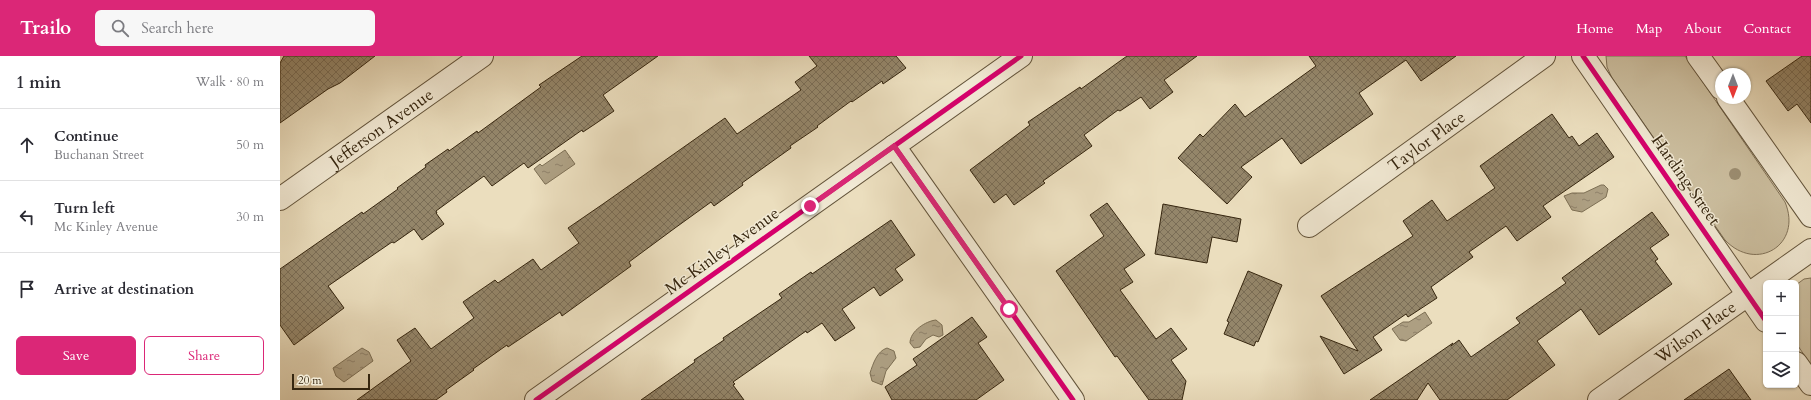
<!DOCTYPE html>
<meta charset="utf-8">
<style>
body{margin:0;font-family:Cardo,serif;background:#f7f7f7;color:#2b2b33}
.controls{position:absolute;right:12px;bottom:12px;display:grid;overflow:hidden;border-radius:6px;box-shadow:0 1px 3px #0004}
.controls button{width:36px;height:36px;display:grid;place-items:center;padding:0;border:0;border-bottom:1px solid #e1e1e2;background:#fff;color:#2b2b33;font:20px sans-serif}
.compass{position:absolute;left:1435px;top:12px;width:36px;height:36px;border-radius:50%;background:#fff;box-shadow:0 1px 3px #0004;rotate:180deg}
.scale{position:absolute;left:12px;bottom:10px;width:78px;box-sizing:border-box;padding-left:4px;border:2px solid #36260f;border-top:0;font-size:11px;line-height:14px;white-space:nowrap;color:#36260f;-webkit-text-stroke:3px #f2ead5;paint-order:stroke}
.stop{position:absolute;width:12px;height:12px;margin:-9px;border:3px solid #db2777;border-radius:50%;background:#fff}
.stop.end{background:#db2777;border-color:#fff;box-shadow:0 1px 4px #0008}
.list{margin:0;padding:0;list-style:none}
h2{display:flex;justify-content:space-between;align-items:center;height:52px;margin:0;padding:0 16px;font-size:17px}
h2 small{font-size:13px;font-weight:400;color:#7c7c81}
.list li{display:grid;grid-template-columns:26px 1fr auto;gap:12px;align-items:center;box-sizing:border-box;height:72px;padding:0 16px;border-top:1px solid #e1e1e2}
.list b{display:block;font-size:15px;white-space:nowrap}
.list p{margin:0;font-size:13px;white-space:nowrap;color:#7c7c81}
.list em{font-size:13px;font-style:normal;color:#7c7c81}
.actions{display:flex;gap:8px;padding:12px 16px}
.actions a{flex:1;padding:9px 0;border:1px solid #db2777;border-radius:6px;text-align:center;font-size:14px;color:#db2777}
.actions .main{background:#db2777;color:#fff}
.icon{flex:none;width:22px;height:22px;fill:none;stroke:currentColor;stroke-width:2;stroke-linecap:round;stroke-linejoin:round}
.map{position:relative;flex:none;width:1531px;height:344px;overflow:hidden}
header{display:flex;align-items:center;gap:24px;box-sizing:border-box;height:56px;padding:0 20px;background:#db2777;color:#fff}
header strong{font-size:19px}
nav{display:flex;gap:22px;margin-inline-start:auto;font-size:14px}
.search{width:280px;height:36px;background:#f7f7f7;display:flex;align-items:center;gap:10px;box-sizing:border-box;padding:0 14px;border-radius:6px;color:#7c7c81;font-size:15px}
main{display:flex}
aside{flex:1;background:#fff}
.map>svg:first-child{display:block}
.green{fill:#ccbfa0;stroke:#817258}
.water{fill:url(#water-ripples);stroke:#7d6f54}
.building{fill:url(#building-cross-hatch);stroke:#36260f}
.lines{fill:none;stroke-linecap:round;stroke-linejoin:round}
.minor-casing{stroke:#63543b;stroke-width:24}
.tertiary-casing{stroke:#63543b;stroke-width:24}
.minor{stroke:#f2ead5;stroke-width:22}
.tertiary{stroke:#f2ead5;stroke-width:22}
.cycleway-casing{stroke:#f2ead5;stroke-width:8}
.cycleway{stroke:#d6006c;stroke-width:5}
.tree{fill:#9c8e72}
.route{stroke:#db2777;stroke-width:5}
.labels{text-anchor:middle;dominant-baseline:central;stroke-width:3;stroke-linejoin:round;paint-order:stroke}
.street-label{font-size:17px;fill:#36260f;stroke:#f2ead5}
</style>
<header>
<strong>Trailo</strong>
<div class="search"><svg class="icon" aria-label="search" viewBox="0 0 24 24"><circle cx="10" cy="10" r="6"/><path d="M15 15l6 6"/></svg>Search here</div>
<nav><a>Home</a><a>Map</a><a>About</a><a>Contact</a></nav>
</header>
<main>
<aside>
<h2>1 min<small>Walk · 80 m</small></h2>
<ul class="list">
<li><svg class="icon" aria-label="ahead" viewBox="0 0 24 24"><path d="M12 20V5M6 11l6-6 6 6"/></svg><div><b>Continue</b><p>Buchanan Street</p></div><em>50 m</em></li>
<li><svg class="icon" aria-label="left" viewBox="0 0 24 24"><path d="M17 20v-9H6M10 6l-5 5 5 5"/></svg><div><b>Turn left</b><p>Mc Kinley Avenue</p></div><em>30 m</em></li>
<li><svg class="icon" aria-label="arrive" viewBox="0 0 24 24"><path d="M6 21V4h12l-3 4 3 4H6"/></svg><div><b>Arrive at destination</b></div></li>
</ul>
<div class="actions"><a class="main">Save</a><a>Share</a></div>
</aside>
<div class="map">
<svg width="1531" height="344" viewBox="0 0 1531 344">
<defs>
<pattern id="water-ripples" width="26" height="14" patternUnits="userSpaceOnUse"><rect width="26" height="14" fill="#ad9f82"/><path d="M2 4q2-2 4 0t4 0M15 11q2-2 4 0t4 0" fill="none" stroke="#8e8169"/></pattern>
<pattern id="building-cross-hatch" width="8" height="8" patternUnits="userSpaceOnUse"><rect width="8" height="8" fill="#94866a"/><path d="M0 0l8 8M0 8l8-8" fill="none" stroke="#7a6d56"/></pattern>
</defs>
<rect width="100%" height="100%" fill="#ebdebe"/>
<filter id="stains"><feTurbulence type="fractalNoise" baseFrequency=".005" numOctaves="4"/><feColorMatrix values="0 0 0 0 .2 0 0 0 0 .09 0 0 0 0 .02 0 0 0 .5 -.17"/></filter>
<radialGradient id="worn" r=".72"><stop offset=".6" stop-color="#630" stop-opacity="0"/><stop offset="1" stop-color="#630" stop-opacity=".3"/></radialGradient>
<g class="green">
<path d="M1326,0H1405L1505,146C1523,189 1476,217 1445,184L1332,22L1327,11Z"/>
<path d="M1531,222V309L1516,287V229L1524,223Z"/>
</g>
<g class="water">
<path d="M285,94L295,108L266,128H265L254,113L260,108L262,110Z"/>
<path d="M1321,129H1324L1328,133L1326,141L1302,156L1292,154L1284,140L1292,137H1304Z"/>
<path d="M1145,256L1152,267L1126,285L1120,284L1112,273L1123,266H1129Z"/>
<path d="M656,264L662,269L663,279L659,281L653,279L646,283L640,291L634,292L630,287C630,275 646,265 656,264Z"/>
<path d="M82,292L89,296L93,305L64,326L56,320L53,312Z"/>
<path d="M607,292L614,295L616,302L606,315L602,329L592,325L590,317C593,308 597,295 607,292Z"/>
</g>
<g class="building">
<path d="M4,0H95L60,27L48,33L0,67V7Z"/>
<path d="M302,0H378L323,39L334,55L315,68L303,76L302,74L248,112L244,107L212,130L204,120L156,155L157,157H156L164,168L142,184L134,173L114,187L112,186L48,230L64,252L14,289L0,269V213L82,156L83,158L118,133L117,132L146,111L145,109L168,93L169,95L197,75L198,77L261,31L259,29Z"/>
<path d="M529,0H616L626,12L603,28L602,25L572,46L571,45L537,70L538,71L510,90L511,92L462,127L463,129L434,150L431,146L395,172L349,206L351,210L282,260L280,256L228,291L227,289L193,313L194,314L166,334L167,336L156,344H77L131,305L117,284L135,272L151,293L194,262L183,246L215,224L218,227L253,203L261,214L299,187L288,172L323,148L445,62L457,78L521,34L515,26L537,10Z"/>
<path d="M847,0H917L884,24L893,36L870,53L861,41L840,55L838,54L804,79L812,90L763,125L765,127L734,149L726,138L714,147L690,114L750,69L748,66L800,31L801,33Z"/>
<path d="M1029,0H1176L1141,25L1126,4L1079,37L1093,58L1021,108L1002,82L961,111L972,121L947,148L898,102L920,78L923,81L955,48L965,61L1036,10Z"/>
<path d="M1522,0H1531V67L1517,48L1508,55L1486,25Z"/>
<path d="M1272,58L1289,82L1292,80L1299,90L1317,77L1334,101L1263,150L1271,161L1237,185L1226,170L1189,196L1193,201L1151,231L1157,242L1128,261L1126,258L1093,281L1102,294L1064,318L1040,280L1078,295L1041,240L1133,180L1123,165L1152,144L1167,165L1215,132L1200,110Z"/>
<path d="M827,147L865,199L844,213L853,226L840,234L876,283L891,272L907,293L891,304L906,325L902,344H869L837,300L835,301L776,215L824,180L810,159Z"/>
<path d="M883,148L961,163L957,186L932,181L927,207L875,198Z"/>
<path d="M1372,156L1389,179L1370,192L1378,203L1375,205L1392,228L1319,279L1301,253L1257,285L1275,309L1227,344H1160L1148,327L1137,344H1090L1173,287L1171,290L1179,284L1191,301L1240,267L1236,262L1286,227L1282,222Z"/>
<path d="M611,164L635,199L615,213L623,224L600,240L594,231L562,253L575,272L555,285L542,267L527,277L526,275L453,326L455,328L453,329L464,344H361L415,306L414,304L444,284L443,282L502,242L499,238L531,216L532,218Z"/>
<path d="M968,215L1002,229L978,286L976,285L974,290L944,278L949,266L947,265Z"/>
<path d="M692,261L707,281L698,287L724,324L696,344H612L605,331L637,309L633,303Z"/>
<path d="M1449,313L1471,344H1404Z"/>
</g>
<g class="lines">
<g class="minor-casing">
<g id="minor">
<path d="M614,90L793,344"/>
<path id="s1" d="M0,143L202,0"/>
<path id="s2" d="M1029,170L1264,0"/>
<path d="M256,344L741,0"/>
<path id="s3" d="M1319,344L1531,194"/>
</g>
</g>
<g class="tertiary-casing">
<g id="tertiary">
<path d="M1303,0L1486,265"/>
<path d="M1418,0L1441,32"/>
<path d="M1448,42L1531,160"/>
<path d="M1516,307L1531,328"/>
</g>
</g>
<use href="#minor" class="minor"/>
<use href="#tertiary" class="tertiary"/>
<g class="cycleway-casing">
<g id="cycleway">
<path d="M1303,0L1486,265"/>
<path d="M614,90L793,344"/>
<path d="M256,344L741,0"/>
</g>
</g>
<use href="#cycleway" class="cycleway"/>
</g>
<circle class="tree" cx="1455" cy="118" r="6"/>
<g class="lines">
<path class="route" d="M530,150L614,90L729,253"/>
</g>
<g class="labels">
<g class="street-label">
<text stroke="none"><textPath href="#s1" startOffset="124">Jefferson Avenue</textPath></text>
<text stroke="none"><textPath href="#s2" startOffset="145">Taylor Place</textPath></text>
<text transform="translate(1406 124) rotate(55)">Harding Street</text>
<text transform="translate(442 195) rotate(-36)">Mc Kinley Avenue</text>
<text stroke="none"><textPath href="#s3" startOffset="118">Wilson Place</textPath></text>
</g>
</g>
<rect width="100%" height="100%" filter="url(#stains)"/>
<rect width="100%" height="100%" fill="url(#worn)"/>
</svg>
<div class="controls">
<button>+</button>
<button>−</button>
<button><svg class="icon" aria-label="layers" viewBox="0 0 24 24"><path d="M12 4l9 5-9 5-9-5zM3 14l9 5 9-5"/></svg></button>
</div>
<svg class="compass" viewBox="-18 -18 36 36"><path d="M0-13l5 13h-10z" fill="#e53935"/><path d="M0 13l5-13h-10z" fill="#7c7c81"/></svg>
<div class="scale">20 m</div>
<div class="stop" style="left:729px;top:253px"></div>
<div class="stop end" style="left:530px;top:150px"></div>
</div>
</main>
